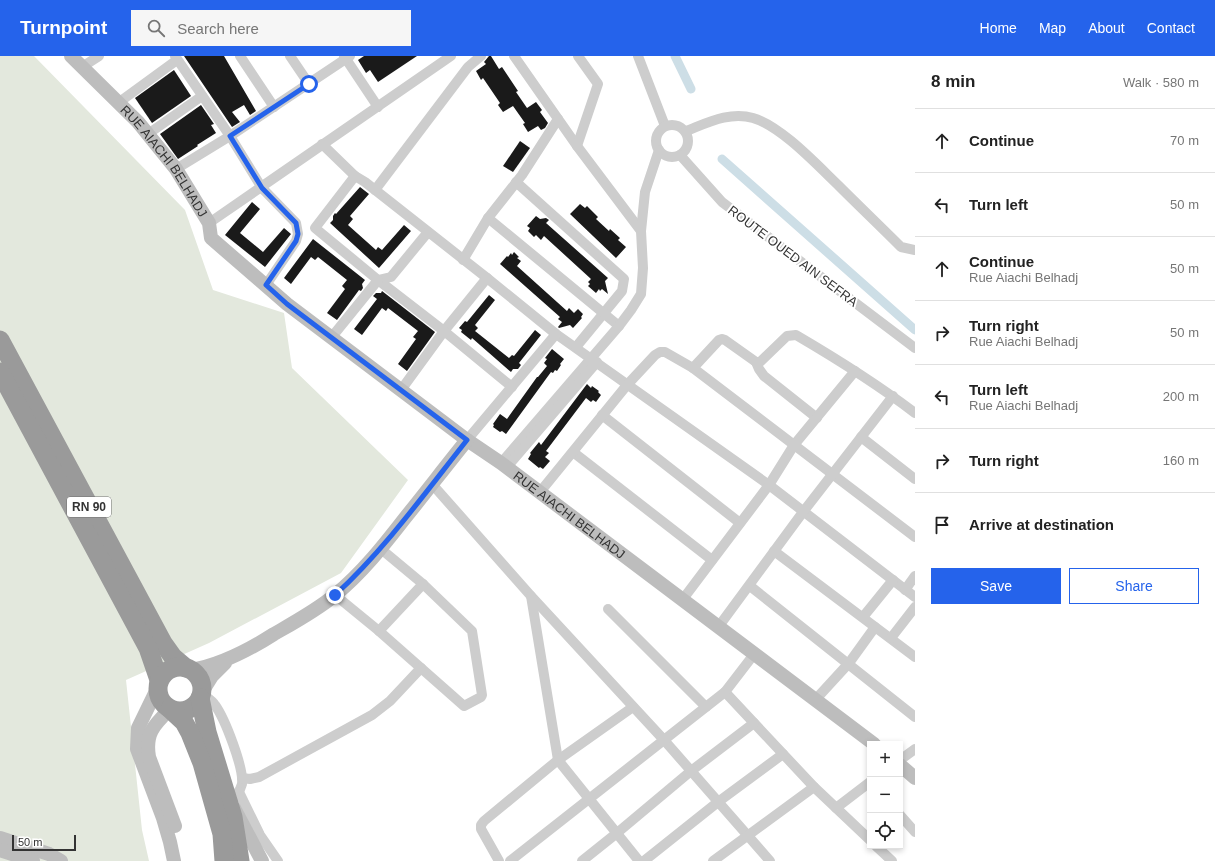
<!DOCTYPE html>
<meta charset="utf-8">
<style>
body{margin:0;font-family:Arial,sans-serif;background:#f6f6f6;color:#222}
.controls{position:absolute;right:12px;bottom:12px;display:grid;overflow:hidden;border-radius:0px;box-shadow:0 2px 6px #0003}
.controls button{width:36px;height:36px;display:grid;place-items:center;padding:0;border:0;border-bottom:1px solid #e0e0e0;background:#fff;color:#222;font:20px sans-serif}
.scale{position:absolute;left:12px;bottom:10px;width:64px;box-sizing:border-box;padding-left:4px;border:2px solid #333;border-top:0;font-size:11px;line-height:14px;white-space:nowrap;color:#333;-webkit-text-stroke:3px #fff;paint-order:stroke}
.stop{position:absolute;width:12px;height:12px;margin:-9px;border:3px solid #2563eb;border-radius:50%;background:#fff}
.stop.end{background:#2563eb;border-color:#fff;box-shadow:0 1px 4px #0008}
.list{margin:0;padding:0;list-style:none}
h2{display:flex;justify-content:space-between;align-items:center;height:52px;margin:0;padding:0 16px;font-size:17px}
h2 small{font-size:13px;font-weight:400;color:#767676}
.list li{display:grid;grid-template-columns:26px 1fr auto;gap:12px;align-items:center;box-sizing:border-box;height:64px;padding:0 16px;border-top:1px solid #e0e0e0}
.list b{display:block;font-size:15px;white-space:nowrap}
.list p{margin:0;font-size:13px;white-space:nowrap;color:#767676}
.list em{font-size:13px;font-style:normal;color:#767676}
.actions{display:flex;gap:8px;padding:12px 16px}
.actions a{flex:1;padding:9px 0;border:1px solid #2563eb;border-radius:0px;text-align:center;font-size:14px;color:#2563eb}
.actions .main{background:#2563eb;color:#fff}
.icon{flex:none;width:22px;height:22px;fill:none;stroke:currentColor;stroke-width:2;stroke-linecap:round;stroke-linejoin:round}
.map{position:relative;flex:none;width:915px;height:805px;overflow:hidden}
header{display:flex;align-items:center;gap:24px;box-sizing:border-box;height:56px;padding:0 20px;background:#2563eb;color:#fff}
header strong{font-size:19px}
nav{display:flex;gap:22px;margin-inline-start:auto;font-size:14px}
.search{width:280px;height:36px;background:#f6f6f6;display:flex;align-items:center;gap:10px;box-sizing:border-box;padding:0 14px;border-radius:0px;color:#767676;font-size:15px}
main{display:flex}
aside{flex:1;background:#fff}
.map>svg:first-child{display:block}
.green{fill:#e3e8dd}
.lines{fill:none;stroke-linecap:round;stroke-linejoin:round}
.canal{stroke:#cddee6;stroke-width:9}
.building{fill:#1a1a1a}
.street{stroke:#cdcdcd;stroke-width:10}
.secondary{stroke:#bdbdbd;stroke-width:14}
.highway{stroke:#9a9a9a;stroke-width:19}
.route{stroke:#2563eb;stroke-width:5}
.labels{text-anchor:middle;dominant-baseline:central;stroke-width:4;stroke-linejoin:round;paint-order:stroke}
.shield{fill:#fff;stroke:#707070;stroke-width:1}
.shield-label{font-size:12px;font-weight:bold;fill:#333}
.street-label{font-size:13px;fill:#333;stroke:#fff}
</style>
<header>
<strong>Turnpoint</strong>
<div class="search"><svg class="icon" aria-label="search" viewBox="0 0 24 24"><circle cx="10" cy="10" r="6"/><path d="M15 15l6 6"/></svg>Search here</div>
<nav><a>Home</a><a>Map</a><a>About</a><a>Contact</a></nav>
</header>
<main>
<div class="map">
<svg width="915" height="805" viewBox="0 0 915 805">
<rect width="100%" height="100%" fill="#fff"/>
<path class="green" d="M0,0H34L185,154L213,234L284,257L292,312L408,424L341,517L209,587L126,624L142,774L149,805H0Z"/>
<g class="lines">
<g class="canal">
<path d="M675,0L691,33"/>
<path d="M722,103L915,274"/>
</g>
</g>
<g class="building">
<path d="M184,0H224L256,55L250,59L244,49L232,56L240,66L232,71Z"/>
<path d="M364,0H417L378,26L370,14L366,17L358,4Z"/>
<path d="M489,0H491L499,13L502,11L518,35L516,36L527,52L536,46L542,54L540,56L548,67L545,72L541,74L538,70L528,76L523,68L525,67L513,50L503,56L498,49L500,47L483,22L481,24L476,15L486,8L484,6Z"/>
<path d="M174,14L191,40L152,67L135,42Z"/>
<path d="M201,49L214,68L211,69L216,77L197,89L198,90L178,103L160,78Z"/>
<path d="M520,85L530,92L513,116L503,110Z"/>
<path d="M360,131L369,138L350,160L353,163L348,169L376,194L378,191L382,194L404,169L411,175L379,212L330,167L333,164V160L335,157L336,158Z"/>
<path d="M252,146L260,153L240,177L263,196L284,172L291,178L265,211L225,179Z"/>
<path d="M580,148L585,152L587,150L598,161L596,163L609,175L610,173L620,182L618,184L626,191L616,202L570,158Z"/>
<path d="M536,160L540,163L546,162L549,164L546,167L608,222L605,225L608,238L602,233L600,235L599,233L596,237L588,230L590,228L588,226L591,223L544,180L541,184L536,179L534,181L528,175L530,172L527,170Z"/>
<path d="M313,183L365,224L362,228L363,232L361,235L359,234L337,264L327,257L345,233L342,230L347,224L318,201L315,204L311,201L291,228L284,222Z"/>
<path d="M514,196L519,201L517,202L521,205L517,210L567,255L569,252L574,257L578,253L583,258L581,261L582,262L573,272L570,269L559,272L558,271L562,266L558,263L560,261L500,208L507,200L508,201L511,197L512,199Z"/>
<path d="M382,235L435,276L407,315L398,308L416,283L413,281L418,275L388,252L386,255L382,252L362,279L354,273L377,243L373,240L376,237H381Z"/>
<path d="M489,239L495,244L475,269L478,272L475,275L509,302L512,299L514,300L535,274L541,279L519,307L521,309L518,313H513L511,316L472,282L471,284L461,276L462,274L459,272L465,265L467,266Z"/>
<path d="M552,293L564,303L560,308L561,309L557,315L555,314L553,317L551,316L506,378L502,375L500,376L493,371L494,369L493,368L500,358L507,363L537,321H538L547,310L544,307L547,303L545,302Z"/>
<path d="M587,328L591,332L592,330L599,335L598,336L601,339L596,346L593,344L591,346L586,342L546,395L549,397L545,401L550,405L543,413L540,411L539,412L528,403L531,398L530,397L539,386L541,389Z"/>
</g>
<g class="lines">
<g class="street">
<path d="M175,0L230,80L262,132L296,167L298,178L296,185L266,229"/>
<path d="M240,0L274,51"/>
<path d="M290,0L309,28"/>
<path d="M344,0L378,51"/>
<path d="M514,0L577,90L641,175"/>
<path d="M638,0L665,70"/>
<path d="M82,11L99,0"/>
<path d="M118,47L177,4"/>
<circle cx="672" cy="85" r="16"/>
<path d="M686,75C707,67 730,55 753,62C781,70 817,109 838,129C859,150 880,170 901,191L915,194"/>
<path d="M148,78L202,40"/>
<path d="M322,88L355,120L365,126L487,222L556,278L769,429L915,541"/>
<path d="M577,90L598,28L578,0"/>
<path d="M680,99L722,146L915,292"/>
<path d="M176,113L230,80L350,0"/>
<path d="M516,126L624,223L622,235L576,291"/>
<path d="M375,134L468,11L481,0"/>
<path d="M488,162L619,270"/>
<path d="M209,167L451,0"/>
<path d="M428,176L391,221L378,224L444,275L487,222"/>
<path d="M463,204L488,162L522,119L558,63"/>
<path d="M331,282L378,224L315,172L355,120"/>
<path d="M756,306L759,313L764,320L817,362"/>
<path d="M693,312L719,284L722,283L725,284L756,306H760L787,280L796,279C837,303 877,328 915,357"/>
<path d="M401,334L444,275L512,331"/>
<path d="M602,359L740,467"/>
<path d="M861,381L915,423"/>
<path d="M467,384L556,278"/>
<path d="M573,396L712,504"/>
<path d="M501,407L619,270L631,254L641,238L643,212L641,175L645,136L659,94"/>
<path d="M507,411L597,306"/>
<path d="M432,428L531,540L664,684L770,805"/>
<path d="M540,436L627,329L655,299L660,296H665L693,312L915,481"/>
<path d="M774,495L915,601"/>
<path d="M750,530L915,661"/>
<path d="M905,534L915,520"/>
<path d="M335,539L379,575L464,650L481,641L482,639L472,575L423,528L381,493"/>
<path d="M531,540L558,704L639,805"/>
<path d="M683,543L769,429L794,389L855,315"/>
<path d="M608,553L706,651"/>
<path d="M863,561L893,524"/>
<path d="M719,570L803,456L893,340"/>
<path d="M379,575L423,528"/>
<path d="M891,582L915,551"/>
<path d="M725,636L814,731L870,784"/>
<path d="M201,637C206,641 212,644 215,649C225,663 244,712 242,728C240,736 235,741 229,746"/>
<path d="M816,643L849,607L875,571"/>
<path d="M900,704L915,693"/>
<path d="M242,722L250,723L259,721L372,659L390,645L421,612"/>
<path d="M239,736L260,779L278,805"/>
<path d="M836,752L870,726"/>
<path d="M900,759L915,776"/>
<path d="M876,790L892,805"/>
<path d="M499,805L481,773V769L484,765L558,704L633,651"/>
<path d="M510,805L725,636L755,597"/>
<path d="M582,805L617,777L691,715L754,667"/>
<path d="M644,805L718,746L783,698"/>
<path d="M713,805L814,731"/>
</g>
<g class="secondary">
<path id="s1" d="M71,0L138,66L176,113L209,167L211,182L287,248L467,384L501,407L874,688"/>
<path d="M191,614C221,609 249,594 274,578C295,566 317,554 335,539C362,517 384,489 405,462C426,436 446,410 467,384"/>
<path d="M157,633L138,672L137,693L163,762L170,786L174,805"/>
<path d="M202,636L212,620L225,607"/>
<path d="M170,653C154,669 145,677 149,701L175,770"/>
<path d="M900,709L915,722"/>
<path d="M234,752L262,805"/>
<path d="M0,782L49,798L61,805"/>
<path d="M0,794L33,805"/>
</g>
<g class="highway">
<path d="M0,284L163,587L173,601L186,612"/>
<path d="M0,316L148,592L159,624"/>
<circle cx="180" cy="633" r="22"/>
<path d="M200,642L207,676L233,761L240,805"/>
<path d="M170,653L184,666L190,677L202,707L222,778L224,805"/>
</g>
</g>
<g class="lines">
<path class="route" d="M309,28L230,80L262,132L296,167L298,178L296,185L266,229L287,248L467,384C425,437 385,493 335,539"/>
</g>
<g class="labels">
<rect class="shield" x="67" y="441" width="44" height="20" rx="3"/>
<g class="shield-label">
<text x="89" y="451">RN 90</text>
</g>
<g class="street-label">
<text stroke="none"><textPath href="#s1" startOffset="141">RUE AIACHI BELHADJ</textPath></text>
<text transform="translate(793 200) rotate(37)">ROUTE OUED AIN SEFRA</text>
<text stroke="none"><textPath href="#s1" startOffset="686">RUE AIACHI BELHADJ</textPath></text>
</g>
</g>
</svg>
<div class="controls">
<button>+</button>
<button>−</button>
<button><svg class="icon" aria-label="locate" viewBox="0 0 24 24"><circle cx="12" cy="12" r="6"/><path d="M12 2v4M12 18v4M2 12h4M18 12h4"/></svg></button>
</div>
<div class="scale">50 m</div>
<div class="stop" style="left:309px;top:28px"></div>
<div class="stop end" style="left:335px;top:539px"></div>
</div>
<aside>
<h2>8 min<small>Walk · 580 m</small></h2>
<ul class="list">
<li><svg class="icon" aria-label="ahead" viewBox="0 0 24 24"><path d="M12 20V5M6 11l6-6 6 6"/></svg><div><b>Continue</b></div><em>70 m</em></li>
<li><svg class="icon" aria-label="left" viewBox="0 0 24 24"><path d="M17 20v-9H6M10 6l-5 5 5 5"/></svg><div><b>Turn left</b></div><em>50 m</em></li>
<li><svg class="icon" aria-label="ahead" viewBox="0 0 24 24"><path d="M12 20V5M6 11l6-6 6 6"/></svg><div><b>Continue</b><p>Rue Aiachi Belhadj</p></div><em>50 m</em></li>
<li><svg class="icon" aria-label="right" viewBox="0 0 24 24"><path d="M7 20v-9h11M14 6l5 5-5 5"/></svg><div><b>Turn right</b><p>Rue Aiachi Belhadj</p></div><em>50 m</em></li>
<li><svg class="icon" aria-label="left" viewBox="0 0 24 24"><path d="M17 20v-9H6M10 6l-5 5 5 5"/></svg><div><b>Turn left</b><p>Rue Aiachi Belhadj</p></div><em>200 m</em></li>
<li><svg class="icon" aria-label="right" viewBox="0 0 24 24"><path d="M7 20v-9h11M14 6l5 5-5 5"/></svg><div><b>Turn right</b></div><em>160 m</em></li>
<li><svg class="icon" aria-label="arrive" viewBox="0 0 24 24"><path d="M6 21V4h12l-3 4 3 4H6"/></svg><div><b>Arrive at destination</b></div></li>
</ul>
<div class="actions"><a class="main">Save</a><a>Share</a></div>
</aside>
</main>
